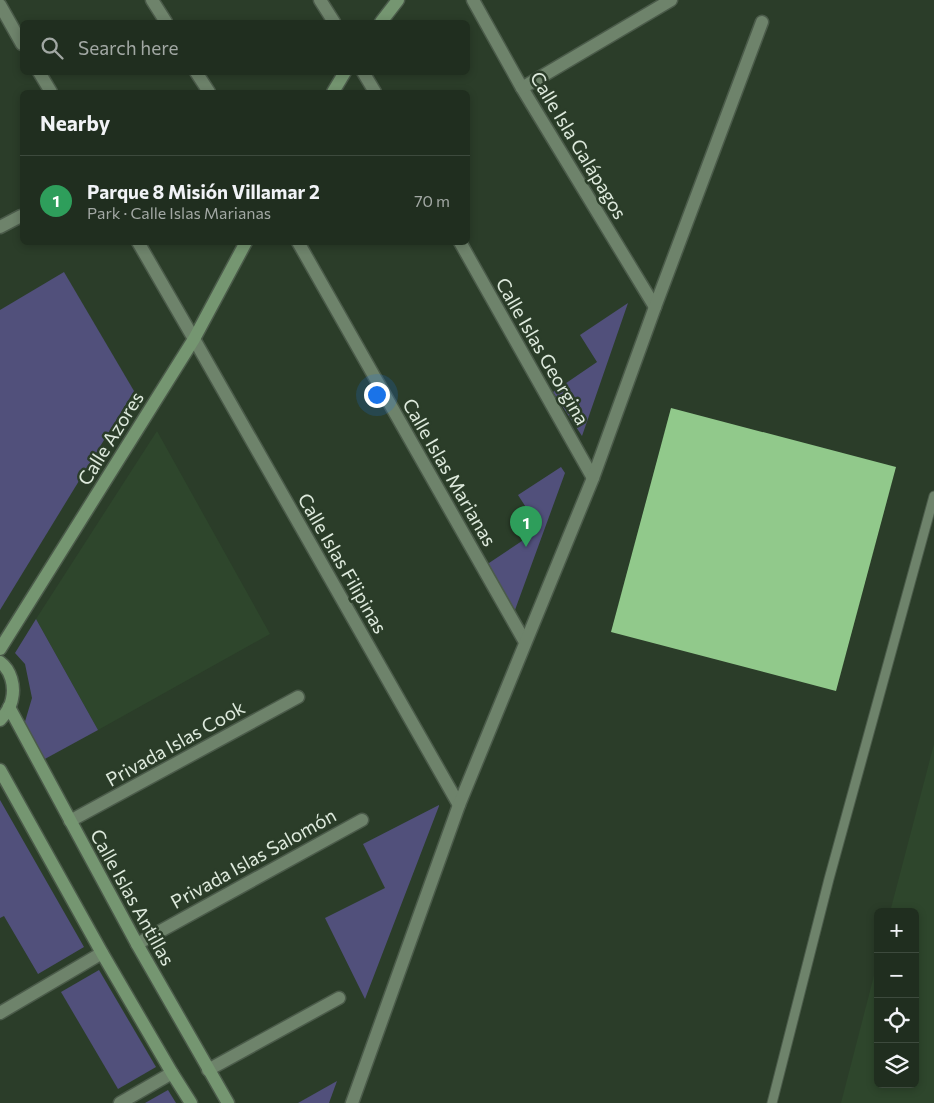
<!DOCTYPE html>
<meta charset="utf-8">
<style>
body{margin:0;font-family:Commissioner,sans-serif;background:#283628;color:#f1f3f6}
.controls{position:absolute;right:15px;bottom:15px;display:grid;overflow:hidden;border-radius:8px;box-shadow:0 2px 8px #0003}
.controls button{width:45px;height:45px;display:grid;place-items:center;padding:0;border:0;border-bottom:1px solid #3d4a3d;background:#202e1f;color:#f1f3f6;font:25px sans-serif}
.you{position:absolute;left:376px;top:394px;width:18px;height:18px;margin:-12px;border:4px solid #fff;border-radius:50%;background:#1a73e8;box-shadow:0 0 0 8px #1a73e833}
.badge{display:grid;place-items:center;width:32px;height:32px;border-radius:50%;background:#d6ab8b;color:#fff;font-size:16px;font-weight:700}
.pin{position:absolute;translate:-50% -41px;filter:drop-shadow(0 1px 2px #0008)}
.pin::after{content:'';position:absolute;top:26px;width:18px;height:15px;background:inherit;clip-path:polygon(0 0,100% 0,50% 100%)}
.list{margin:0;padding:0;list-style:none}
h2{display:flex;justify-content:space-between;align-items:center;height:65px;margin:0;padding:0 20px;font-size:21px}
h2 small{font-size:16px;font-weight:400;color:#a2a8a4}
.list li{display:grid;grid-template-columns:32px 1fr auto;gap:15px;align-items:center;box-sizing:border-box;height:90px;padding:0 20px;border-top:1px solid #3d4a3d}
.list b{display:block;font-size:19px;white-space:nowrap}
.list p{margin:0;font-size:16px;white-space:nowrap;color:#a2a8a4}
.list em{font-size:16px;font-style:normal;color:#a2a8a4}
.icon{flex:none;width:28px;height:28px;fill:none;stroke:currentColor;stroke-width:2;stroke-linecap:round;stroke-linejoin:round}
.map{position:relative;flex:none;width:934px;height:1103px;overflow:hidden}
.search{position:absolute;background:#202e1f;box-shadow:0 2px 8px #0003;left:20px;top:20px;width:450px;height:55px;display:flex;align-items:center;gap:12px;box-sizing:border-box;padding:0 18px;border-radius:8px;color:#a2a8a4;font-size:19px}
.panel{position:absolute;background:#202e1f;box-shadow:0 2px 8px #0003;left:20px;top:90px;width:450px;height:155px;border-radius:8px}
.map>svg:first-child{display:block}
.built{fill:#2e462c}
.green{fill:#51507b}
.building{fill:#91c98b}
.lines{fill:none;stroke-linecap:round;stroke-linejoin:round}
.lane-casing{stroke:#4b5b4a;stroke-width:11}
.street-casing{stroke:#4b5b4a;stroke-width:15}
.secondary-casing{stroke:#4b5b4a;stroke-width:15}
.lane{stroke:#6e836b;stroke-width:9}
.street{stroke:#6e836b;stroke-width:12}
.secondary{stroke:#759671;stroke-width:12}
.labels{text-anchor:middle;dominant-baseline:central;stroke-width:5;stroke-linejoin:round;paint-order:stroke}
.street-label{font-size:19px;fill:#deeadd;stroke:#2b3d29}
</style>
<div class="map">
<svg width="934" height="1103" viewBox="0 0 934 1103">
<rect width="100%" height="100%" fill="#2b3d29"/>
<g class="built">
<path d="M157,431L270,634L98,730L36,619Z"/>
<path d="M934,744V1103H841L878,960V1084H915V912H890Z"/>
</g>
<g class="green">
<path d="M64,272L134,391L0,610V310Z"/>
<path d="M628,303L582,436L553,392L597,362L580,335Z"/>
<path d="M561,467L565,473L515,610L486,565L540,529L518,495Z"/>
<path d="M36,619L98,730L43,760L24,725L32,698L25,664L15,653Z"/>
<path d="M0,800L84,947L38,974L4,916L0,918Z"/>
<path d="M439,805V806L365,999L325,918L385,888L363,844Z"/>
<path d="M99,970L156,1067L118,1089L61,992Z"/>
<path d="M337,1081L329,1103H298Z"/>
<path d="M168,1090L176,1103H145Z"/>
</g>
<path class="building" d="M671,408L896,467L836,691L611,632Z"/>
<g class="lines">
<g class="lane-casing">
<path id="lane" d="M772,1103L829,879L934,496"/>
</g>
<g class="street-casing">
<g id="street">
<path d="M152,0L166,22"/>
<path d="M320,0L334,22"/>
<path d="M473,0L522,88L655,307"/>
<path d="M0,5L22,44"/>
<path d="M39,72L51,92"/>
<path d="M196,72L209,92"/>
<path d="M363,72L375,92"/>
<path d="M522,88L671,0"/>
<path d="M0,227L21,216"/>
<path d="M138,242L194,339L459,805"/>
<path d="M298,242L525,642"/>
<path d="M460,242L593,478"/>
<path d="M70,821L298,697"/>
<path d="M137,944L362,820"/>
<path d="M0,1013L102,953"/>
<path d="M208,1070L339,998"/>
<path d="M120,1103L172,1073"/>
<path d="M352,1103L459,805L593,478L655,307L762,22"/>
</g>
</g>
<g class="secondary-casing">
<g id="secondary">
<path d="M381,22L398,0"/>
<path d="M333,92L345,72"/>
<path d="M0,649L194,339L246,242"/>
<path d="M0,662C11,670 15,686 12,699C11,706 5,715 0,720"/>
<path d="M9,707L137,944L228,1103"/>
<path d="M0,770L102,953L172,1073L191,1103"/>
</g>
</g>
<use href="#lane" class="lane"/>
<use href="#street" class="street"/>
<use href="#secondary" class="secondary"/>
</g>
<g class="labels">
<g class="street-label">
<text transform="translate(579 145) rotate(59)">Calle Isla Galápagos</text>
<text transform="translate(543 351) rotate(60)">Calle Islas Georgina</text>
<text transform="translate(110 438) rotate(-58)">Calle Azores</text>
<text transform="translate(450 472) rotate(60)">Calle Islas Marianas</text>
<text transform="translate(343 563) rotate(60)">Calle Islas Filipinas</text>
<text transform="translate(175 743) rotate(-29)">Privada Islas Cook</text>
<text transform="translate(253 858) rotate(-29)">Privada Islas Salomón</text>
<text transform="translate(133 897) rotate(61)">Calle Islas Antillas</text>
</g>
</g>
</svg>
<div class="controls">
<button>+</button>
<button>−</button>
<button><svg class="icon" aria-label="locate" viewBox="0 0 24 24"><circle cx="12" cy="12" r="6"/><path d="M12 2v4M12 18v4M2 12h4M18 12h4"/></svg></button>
<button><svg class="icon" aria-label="layers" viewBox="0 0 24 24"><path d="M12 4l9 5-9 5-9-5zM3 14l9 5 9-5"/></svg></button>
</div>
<div class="you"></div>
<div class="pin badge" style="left:526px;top:547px;background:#2e9e5b">1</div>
<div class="search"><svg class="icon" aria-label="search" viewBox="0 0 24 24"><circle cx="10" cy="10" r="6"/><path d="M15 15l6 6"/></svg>Search here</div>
<section class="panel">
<h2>Nearby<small></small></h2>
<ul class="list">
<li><span class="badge" style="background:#2e9e5b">1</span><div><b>Parque 8 Misión Villamar 2</b><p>Park · Calle Islas Marianas</p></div><em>70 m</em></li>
</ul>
</section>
</div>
